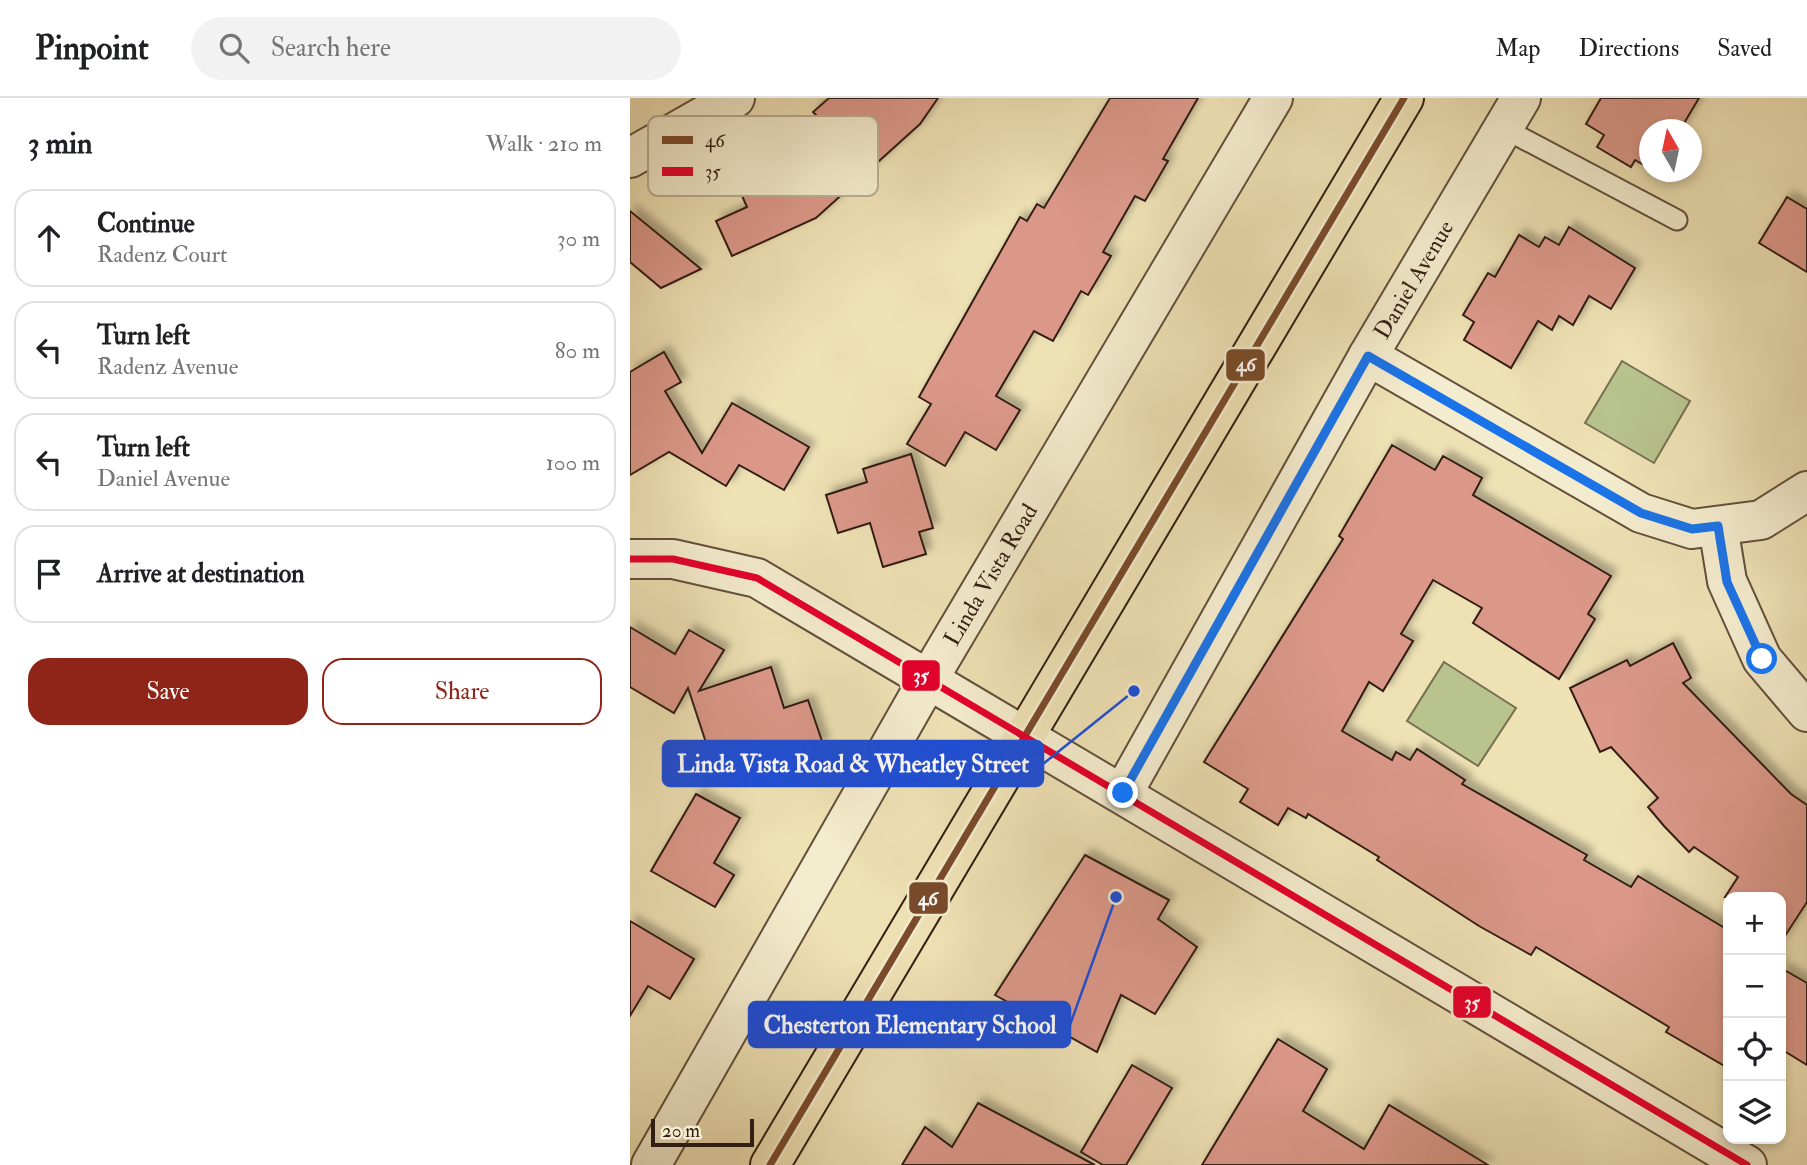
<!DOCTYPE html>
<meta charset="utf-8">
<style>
body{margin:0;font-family:"IM FELL Double Pica",serif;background:#f2f2f2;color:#202124}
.controls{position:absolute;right:21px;bottom:21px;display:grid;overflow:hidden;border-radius:14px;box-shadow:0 4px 10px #0003}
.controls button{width:63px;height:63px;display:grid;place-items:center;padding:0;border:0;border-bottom:2px solid #e0e0e0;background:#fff;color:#202124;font:35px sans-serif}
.compass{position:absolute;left:1009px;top:21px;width:63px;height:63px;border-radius:50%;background:#fff;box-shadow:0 4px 10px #0003;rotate:351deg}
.scale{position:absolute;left:21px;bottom:18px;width:103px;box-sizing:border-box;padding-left:7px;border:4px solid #331e13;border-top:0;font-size:19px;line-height:24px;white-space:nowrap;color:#331e13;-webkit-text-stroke:5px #f4ecce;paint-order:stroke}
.stop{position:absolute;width:21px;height:21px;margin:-16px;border:5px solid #1a73e8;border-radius:50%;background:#fff}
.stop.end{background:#1a73e8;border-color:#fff;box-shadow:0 2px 7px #0008}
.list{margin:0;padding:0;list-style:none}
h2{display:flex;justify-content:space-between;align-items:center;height:91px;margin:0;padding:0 28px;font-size:30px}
h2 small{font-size:23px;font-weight:400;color:#757577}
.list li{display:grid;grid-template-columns:46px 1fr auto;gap:21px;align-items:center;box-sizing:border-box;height:98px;margin:0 14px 14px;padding:0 14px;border:2px solid #e0e0e0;border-radius:21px}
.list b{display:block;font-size:26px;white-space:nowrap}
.list p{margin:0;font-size:23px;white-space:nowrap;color:#757577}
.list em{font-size:23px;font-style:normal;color:#757577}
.actions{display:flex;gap:14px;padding:21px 28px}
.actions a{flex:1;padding:16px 0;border:2px solid #8f2418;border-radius:21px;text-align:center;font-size:24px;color:#8f2418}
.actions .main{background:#8f2418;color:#fff}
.icon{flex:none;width:38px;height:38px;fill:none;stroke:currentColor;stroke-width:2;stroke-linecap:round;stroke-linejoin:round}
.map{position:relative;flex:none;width:1177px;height:1067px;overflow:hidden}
header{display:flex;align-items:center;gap:42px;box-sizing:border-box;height:98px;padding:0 35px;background:#fff;border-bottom:2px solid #e0e0e0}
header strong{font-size:33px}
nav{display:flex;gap:38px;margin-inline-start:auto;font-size:24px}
.search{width:490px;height:63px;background:#f2f2f2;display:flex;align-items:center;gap:18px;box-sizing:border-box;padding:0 24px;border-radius:38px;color:#757577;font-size:26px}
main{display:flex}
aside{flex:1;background:#fff}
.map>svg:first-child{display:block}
.green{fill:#b8c38d;stroke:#767050;stroke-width:2}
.building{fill:#db9889;stroke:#331e13;stroke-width:2;filter:url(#shadow)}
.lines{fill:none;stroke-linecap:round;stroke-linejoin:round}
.lane-casing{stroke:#624f3b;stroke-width:23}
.street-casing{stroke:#624f3b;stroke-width:42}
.primary-casing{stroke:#331e13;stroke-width:42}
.lane{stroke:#f4ecce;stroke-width:19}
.street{stroke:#f4ecce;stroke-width:38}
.primary{stroke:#eee1b4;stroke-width:38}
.bus-1-casing{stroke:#f4ecce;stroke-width:12}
.bus-2-casing{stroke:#f4ecce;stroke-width:12}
.bus-1{stroke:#7a4b2a;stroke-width:7}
.bus-2{stroke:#e4002b;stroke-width:7}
.route{stroke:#1a73e8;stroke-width:9}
.labels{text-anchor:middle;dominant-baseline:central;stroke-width:6;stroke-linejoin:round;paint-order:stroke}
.street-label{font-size:23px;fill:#331e13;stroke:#f4ecce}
.key{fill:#f4ecce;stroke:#baae96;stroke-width:2}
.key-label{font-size:19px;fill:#331e13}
.leader{fill:none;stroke:#1d4ed8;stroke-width:2.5}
.callout-dot{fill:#1d4ed8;stroke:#f4ecce;stroke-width:2.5}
.callout{fill:#1d4ed8;stroke:#1d4ed8;stroke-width:2.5}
.callout-label{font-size:24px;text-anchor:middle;font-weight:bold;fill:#fff}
.line-badge{stroke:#f4ecce;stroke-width:2.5}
.badge-label{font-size:19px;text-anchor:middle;font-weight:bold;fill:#fff}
</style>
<header>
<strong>Pinpoint</strong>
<div class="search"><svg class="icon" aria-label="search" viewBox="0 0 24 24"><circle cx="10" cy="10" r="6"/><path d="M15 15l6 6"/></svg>Search here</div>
<nav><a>Map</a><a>Directions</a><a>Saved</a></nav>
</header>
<main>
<aside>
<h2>3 min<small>Walk · 210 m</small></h2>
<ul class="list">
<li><svg class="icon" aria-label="ahead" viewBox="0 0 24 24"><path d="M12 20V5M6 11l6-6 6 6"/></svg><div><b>Continue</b><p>Radenz Court</p></div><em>30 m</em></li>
<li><svg class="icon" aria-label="left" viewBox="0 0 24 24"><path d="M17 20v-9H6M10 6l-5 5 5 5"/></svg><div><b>Turn left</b><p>Radenz Avenue</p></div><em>80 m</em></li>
<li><svg class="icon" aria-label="left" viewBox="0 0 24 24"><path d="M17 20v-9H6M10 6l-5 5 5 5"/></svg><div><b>Turn left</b><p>Daniel Avenue</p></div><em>100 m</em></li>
<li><svg class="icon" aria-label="arrive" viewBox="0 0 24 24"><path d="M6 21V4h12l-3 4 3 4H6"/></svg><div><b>Arrive at destination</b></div></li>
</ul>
<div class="actions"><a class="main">Save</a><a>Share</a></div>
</aside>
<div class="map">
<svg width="1177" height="1067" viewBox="0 0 1177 1067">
<defs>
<filter id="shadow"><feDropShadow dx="6" dy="-6" stdDeviation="3.5" flood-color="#0004"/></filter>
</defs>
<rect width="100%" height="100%" fill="#eee1b4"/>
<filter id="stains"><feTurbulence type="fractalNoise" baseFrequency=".00286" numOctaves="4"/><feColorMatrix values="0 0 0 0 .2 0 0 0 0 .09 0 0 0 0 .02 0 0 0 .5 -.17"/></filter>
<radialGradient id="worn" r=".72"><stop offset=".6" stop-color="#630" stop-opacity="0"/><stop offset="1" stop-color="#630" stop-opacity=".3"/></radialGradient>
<g class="green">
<path d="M992,263L1060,303L1024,365L955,325Z"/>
<path d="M814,564L886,610L848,668L777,623Z"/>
</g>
<g class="building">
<path d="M199,0H308L290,26L186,120L102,158L86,123L117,109L99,68L140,49L153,77L203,35L183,14Z"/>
<path d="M480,0H568L533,61L538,63L515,103L505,98L473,154L481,158L458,197L451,193L423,243L404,233L366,298L390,312L366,352L335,334L315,368L277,346L301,306L289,299L390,119L397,123L407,106L414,110Z"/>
<path d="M971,0H1069L1050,32H1019V70L1005,62L1001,69L967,49L974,37L956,26Z"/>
<path d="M1157,99L1177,111V174L1129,145Z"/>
<path d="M0,113L71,171L31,190L0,164Z"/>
<path d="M939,129L1005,170L981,211L959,198L943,227L929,218L922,232L908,223L881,270L834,242L844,224L833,217L858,175L865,179L889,137L909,149L915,139L929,147Z"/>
<path d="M34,254L51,284L35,293L72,355L102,305L179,349L154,392L109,367L96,388L39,354L0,377V274Z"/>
<path d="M762,347L805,372L813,358L852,380L843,397L981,478L958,516L965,521L929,581L843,525L852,510L803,482L771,536L783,543L753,593L739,584L712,633L762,662L766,654L780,662L787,651L835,682L832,686L957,757L954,762L1001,789L1008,778L1098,832V970L1036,934L1039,929L906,849L901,857L849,828L747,762L749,759L678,716L676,720L658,710L648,727L610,704L618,691L574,664L713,441L709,438Z"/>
<path d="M281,356L303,430L289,434L296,456L253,469L240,425L208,435L196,397L237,384L233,371Z"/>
<path d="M0,529L45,556L59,532L94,552L69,593L141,569L154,610L178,602L193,646L88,681L58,590L44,615L0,589Z"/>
<path d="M1043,545L1061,580L1053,585L1161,696L1177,707V804L1151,844V799H1095L1108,779L1064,749L1059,754L1034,728L1018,709L1028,700L981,649L970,654L940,590L997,562L1000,568Z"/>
<path d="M66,696L110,720L84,765L104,777L85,809L21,773Z"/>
<path d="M455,757L539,802L528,821L567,849L525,916L491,897L467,954L365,897Z"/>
<path d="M0,823L64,861L40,901L18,888L0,918Z"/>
<path d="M1151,870L1177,885V967L1151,951Z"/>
<path d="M648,941L697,971L673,1013L734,1051L759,1007L858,1067H572Z"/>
<path d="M502,967L542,990L496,1067H473L451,1054Z"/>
<path d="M348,1005L465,1067H272L295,1029L322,1049Z"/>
</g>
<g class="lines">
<g class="lane-casing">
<path id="lane" d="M873,30L1047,122"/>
</g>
<g class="street-casing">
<g id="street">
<path d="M0,60L105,0"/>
<path d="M738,258L1011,415L1062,431L1131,422L1177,393"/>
<path d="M1088,428L1097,483L1132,561L1177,614"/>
<path d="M0,461H43L127,480L1117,1067"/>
<path id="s1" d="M493,695L738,258L891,0"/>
<path id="s2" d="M21,1067L299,580L643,0"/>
</g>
</g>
<g class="primary-casing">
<path id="primary" d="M140,1067L774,0"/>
</g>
<use href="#lane" class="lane"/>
<use href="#street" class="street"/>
<use href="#primary" class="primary"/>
<g class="bus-1-casing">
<path id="bus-1" d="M140,1067L774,0"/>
</g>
<g class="bus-2-casing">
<path id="bus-2" d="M0,461H43L127,480L1117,1067"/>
</g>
<use href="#bus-1" class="bus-1"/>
<use href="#bus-2" class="bus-2"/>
</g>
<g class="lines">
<path class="route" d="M493,695L738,258L1011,415L1062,431L1088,428L1097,484L1132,561"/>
</g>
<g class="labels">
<g class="street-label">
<text stroke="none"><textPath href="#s1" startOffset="590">Daniel Avenue</textPath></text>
<text stroke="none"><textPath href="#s2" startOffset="681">Linda Vista Road</textPath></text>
</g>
</g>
<rect x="18" y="18" width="230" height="80" rx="10" class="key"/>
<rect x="32" y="38" width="31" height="8" fill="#7a4b2a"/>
<rect x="32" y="69" width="31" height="9" fill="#e4002b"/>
<g class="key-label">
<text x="75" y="49">46</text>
<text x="75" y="80">35</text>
</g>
<path class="leader" d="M504 593L413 666M486 799L440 927"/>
<g class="callout-dot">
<circle cx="504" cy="593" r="7"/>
<circle cx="486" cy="799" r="7"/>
</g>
<g class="callout">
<rect x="33" y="643" width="380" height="45" rx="7"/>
<rect x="119" y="904" width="321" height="45" rx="7"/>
</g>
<g class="callout-label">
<text x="223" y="674">Linda Vista Road &amp; Wheatley Street</text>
<text x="280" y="935">Chesterton Elementary School</text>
</g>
<g class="line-badge">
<rect x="595" y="250" width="41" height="34" rx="7" fill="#7a4b2a"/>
<rect x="271" y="561" width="40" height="33" rx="7" fill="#e4002b"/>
<rect x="278" y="783" width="41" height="34" rx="7" fill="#7a4b2a"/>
<rect x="822" y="887" width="40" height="34" rx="7" fill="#e4002b"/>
</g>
<g class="badge-label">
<text x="616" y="273">46</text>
<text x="291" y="584">35</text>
<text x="298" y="807">46</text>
<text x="842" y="911">35</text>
</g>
<rect width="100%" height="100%" filter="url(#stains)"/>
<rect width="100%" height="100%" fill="url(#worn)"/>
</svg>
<div class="controls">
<button>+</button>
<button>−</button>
<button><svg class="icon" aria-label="locate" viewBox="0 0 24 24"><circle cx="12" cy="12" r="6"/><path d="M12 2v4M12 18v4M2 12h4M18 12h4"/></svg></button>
<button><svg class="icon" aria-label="layers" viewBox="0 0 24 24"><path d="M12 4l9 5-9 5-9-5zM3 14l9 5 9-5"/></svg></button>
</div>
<svg class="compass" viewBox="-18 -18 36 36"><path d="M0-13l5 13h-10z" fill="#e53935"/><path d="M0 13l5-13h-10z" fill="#757577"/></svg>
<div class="scale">20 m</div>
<div class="stop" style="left:1132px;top:561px"></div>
<div class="stop end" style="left:493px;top:695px"></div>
</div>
</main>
